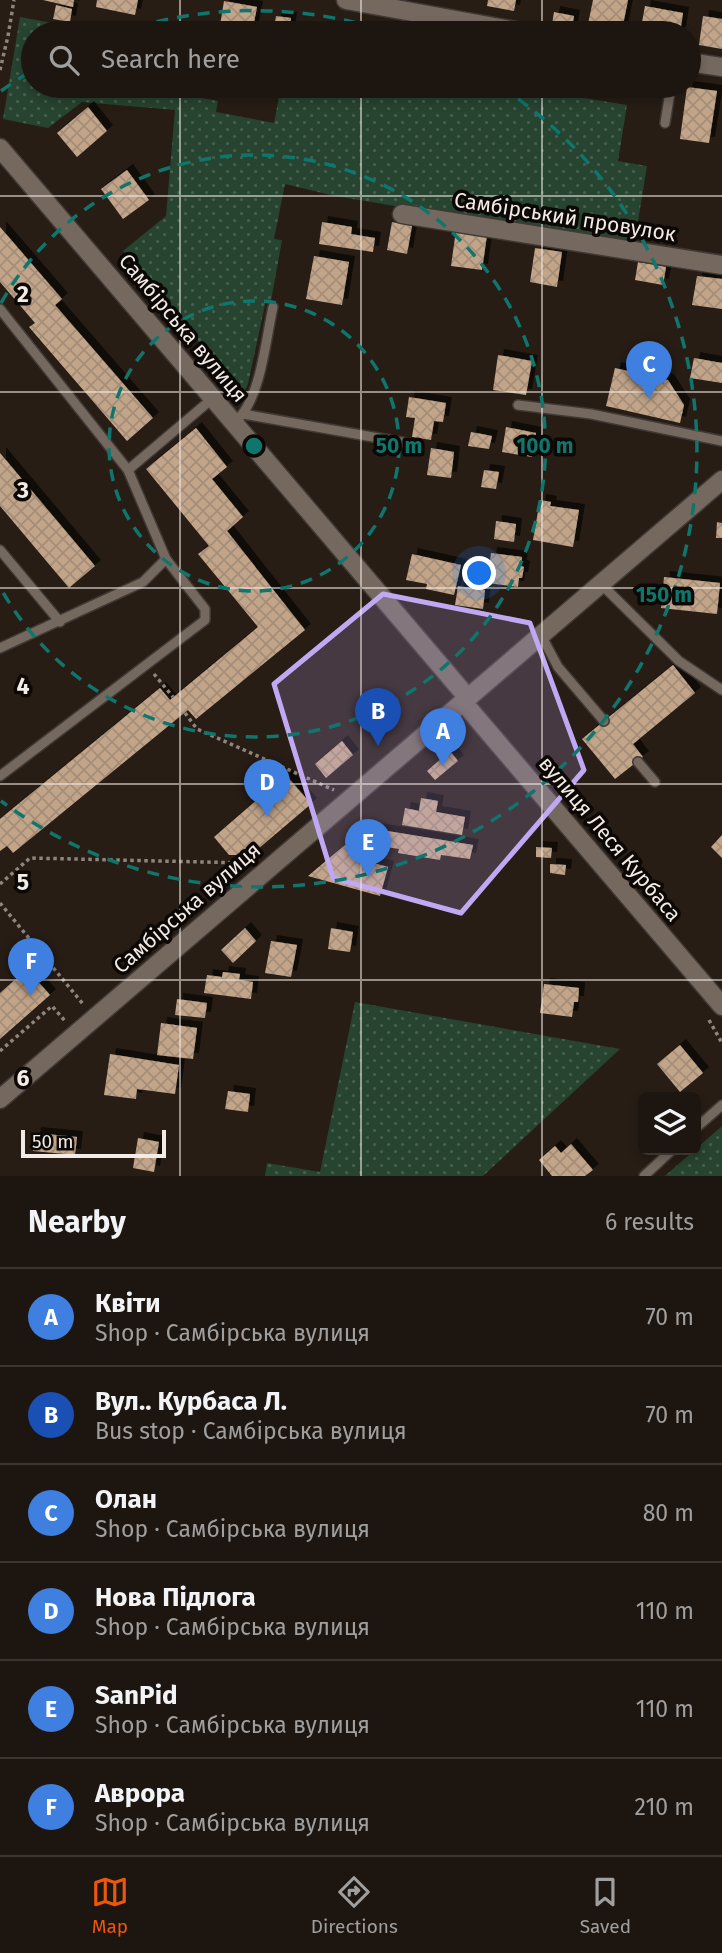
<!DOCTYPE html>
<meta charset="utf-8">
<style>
body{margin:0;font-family:"Fira Sans",sans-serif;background:#2a231e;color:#f1f3f6}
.controls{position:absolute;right:21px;bottom:21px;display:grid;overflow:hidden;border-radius:10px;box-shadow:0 4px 10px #0003}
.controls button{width:63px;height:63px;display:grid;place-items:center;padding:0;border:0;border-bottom:2px solid #3b3530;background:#1d1610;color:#f1f3f6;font:35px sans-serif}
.scale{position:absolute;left:21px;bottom:18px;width:145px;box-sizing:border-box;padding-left:7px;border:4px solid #f2ebe6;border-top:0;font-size:19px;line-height:24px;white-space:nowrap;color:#f2ebe6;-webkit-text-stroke:5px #0c0805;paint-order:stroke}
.you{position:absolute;left:480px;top:574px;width:24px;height:24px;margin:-18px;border:5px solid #fff;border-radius:50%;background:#1a73e8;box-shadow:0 0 0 10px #1a73e833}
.badge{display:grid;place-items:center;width:46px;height:46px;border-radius:50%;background:#ea580c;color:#fff;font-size:23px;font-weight:700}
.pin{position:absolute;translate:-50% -58px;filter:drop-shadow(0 2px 4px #0008)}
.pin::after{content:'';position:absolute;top:37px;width:24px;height:21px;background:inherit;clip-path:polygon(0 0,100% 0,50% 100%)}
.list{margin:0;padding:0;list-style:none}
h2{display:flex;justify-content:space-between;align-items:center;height:91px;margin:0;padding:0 28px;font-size:30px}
h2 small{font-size:23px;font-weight:400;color:#a09f9f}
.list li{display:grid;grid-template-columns:46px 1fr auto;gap:21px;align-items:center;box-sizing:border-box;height:98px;padding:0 28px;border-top:2px solid #3b3530}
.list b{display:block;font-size:26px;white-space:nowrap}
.list p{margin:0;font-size:23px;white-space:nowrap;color:#a09f9f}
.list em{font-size:23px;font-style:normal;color:#a09f9f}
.icon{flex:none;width:38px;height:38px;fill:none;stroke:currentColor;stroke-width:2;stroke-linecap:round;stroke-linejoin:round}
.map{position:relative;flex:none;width:722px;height:1176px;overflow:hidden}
.search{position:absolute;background:#1d1610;box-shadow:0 4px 10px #0003;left:21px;right:21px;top:21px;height:77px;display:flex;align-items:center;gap:18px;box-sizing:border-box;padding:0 24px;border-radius:38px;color:#a09f9f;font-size:26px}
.sheet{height:679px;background:#1d1610}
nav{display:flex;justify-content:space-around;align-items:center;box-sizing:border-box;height:98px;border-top:2px solid #3b3530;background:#1d1610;font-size:19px;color:#a09f9f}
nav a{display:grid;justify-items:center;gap:4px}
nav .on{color:#ea580c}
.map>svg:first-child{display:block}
.grass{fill:url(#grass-dots)}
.building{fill:url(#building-cross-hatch);filter:url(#shadow)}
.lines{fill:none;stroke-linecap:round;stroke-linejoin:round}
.lane-casing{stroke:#413935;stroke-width:12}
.street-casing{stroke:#413935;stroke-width:21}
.secondary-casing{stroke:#413935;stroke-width:21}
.path{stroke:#8d857e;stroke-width:3.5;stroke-dasharray:3.5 3.5;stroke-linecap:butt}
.lane{stroke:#75695f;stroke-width:9}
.street{stroke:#75695f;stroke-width:18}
.secondary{stroke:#75695f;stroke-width:18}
.marked{fill:#c1a8f3;fill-opacity:0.2;stroke:#c1a8f3;stroke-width:5;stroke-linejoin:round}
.grid{fill:none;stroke:#f2ebe6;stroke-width:2;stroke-opacity:0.55}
.ring{fill:none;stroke:#0f766e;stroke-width:3.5;stroke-dasharray:12 9}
.labels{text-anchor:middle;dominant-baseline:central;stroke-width:7;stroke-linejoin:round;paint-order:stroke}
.street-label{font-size:21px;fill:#f2ebe6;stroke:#0c0805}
.grid-label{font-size:23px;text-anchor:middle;font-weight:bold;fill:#f2ebe6;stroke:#0c0805;stroke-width:7;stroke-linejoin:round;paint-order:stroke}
.centre{fill:#0f766e;stroke:#0c0805;stroke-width:3.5}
.ring-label{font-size:21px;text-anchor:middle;font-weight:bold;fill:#0f766e;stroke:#0c0805;stroke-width:7;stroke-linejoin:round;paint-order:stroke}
</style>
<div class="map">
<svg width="722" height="1176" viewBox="0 0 722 1176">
<defs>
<pattern id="grass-dots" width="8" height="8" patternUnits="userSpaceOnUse" patternTransform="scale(1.75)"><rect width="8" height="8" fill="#274430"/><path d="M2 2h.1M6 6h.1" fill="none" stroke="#475f4e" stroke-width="1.8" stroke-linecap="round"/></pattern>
<pattern id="building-cross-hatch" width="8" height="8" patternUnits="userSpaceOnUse" patternTransform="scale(1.75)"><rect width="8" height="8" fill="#c2a589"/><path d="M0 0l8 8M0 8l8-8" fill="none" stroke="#a48d78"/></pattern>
<filter id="shadow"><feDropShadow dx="6" dy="-6" stdDeviation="0" flood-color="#0009"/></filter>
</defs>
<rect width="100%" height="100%" fill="#271d15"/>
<g class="grass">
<path d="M20,17L84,29V33H33V86H136L218,101L216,112L274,123L281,86H347L414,98L416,86H509L627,105L618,161L647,166L634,246L335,196L285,184L274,239L282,240L271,301L266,300L248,384L243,395L123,251L166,216L175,110L82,102L48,128L3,119Z"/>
<path d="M355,1002L620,1049L483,1176H265L267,1163L320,1172Z"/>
<path d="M722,1126V1176H665Z"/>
</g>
<g class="building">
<path d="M43,0H74L73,7Z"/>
<path d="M97,0H138L135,15L96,7Z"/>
<path d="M488,0H516L514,11L487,6Z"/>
<path d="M593,0H628L622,30L611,28L610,33H607L598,32L599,26L588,24Z"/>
<path d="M224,1L257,7L252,33H228L219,31Z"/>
<path d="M56,5L72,9L70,22L53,19Z"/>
<path d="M645,6L683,13L680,33H640Z"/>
<path d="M554,12L574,16L572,28L552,24Z"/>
<path d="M276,16L291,18L289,33H269L270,26L274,27Z"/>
<path d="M703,16L722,19V49L699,45Z"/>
<path d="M687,87L717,91L709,143L680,139Z"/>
<path d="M88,107L107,131L77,157L57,133Z"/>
<path d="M127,170L149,200L123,219L101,189Z"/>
<path d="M322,222L352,227L351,234L375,238L373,252L319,244Z"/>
<path d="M392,222L412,226L407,254L387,250Z"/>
<path d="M0,227L62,299L55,305L153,418L127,441L29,327L35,323L0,282Z"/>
<path d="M456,230L487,235L482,270L451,266Z"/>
<path d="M535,248L562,252L557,287L530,282Z"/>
<path d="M314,256L349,262L342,305L306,299Z"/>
<path d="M638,262L666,267L663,285L635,280Z"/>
<path d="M697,276L722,279V309L692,305Z"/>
<path d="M498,355L532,361L526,395L493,390Z"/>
<path d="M694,358L722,363V383L690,378Z"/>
<path d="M615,368L668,380L684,405L680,423L606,406Z"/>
<path d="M409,397L446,403L443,422L434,421L431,440L412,437L415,418L406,417Z"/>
<path d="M506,427L536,433L532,457L502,452Z"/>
<path d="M196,428L227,467L212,479L243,517L227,531L305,630L196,719L188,710L13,853L7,846L0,851V819L160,688L170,700L258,627L198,554L209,546L146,469Z"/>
<path d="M471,432L492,436L489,449L468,446Z"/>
<path d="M431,448L454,452L451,478L427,475Z"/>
<path d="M0,453L95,566L69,588L0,506Z"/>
<path d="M484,470L499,472L496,489L481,487Z"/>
<path d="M540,500L551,502L550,506L579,510L573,547L533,540Z"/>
<path d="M496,521L516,524L514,542L494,539Z"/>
<path d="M717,522L722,523V538H716Z"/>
<path d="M491,553L522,557L521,566L524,567L522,578H519L518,587L487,583Z"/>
<path d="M412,554L461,565L454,595L426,589L427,584L406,580Z"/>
<path d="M664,577L720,583L717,614L661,608Z"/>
<path d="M458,586L485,590L483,609L455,605Z"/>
<path d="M673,665L695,693L633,744L643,757L615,779L582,739Z"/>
<path d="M342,741L353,755L326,778L315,764Z"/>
<path d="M450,751L458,761L435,780L427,771Z"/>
<path d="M286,775L311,804L251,855H229L214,837Z"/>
<path d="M421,798L438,801L436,812L465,817L462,835L402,825L405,808L419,811Z"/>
<path d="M375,829L473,845L470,859L441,855L440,860L398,853L399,849L373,845Z"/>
<path d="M722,835V858L711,847Z"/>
<path d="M345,845L371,852L369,862L388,867L380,896L308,876Z"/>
<path d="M536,847L552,848L551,858L536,857Z"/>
<path d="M550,864L566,865L565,875L550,873Z"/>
<path d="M245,928L256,941L233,963L221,950Z"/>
<path d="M331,928L353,932L350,952L328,949Z"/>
<path d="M271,941L297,945L291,977L265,973Z"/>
<path d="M27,969L50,995L0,1039V993Z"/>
<path d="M223,972L240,974L239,980L253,982L251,999L204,993L207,975L222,977Z"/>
<path d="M544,984L579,988L578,1002H574L572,1017L540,1013Z"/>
<path d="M177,999L207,1003L205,1018L175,1015Z"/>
<path d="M161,1023L197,1028L193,1059L157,1055Z"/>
<path d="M680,1045L703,1073L680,1092L657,1064Z"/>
<path d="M110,1054L179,1065L175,1094L137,1089L136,1099L104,1095Z"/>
<path d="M228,1091L250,1094L248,1112L225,1109Z"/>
<path d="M35,1133L77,1137L75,1155L33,1151Z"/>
<path d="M138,1138L159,1142L154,1172L133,1168Z"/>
<path d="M571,1144L593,1170L585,1176H552L539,1160L555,1146L561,1153Z"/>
</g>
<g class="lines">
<g class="lane-casing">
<g id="lane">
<path d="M665,123L671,86"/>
<path d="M0,309L128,470"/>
<path d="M518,405L591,414L722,441"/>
<path d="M243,414L418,445"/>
<path d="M239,418C261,395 266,338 273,307"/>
<path d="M0,550L60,622"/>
<path d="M601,584L679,661L722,690"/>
<path d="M541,635L558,667L604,721"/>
<path d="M0,648L143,582L166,559L128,470L213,398"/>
<path d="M638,762L655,782"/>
<path d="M0,776L205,620V609L166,559"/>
<path d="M696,1128L722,1105"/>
<path d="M644,1176L672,1150"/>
</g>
</g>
<g class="street-casing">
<g id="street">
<path d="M346,0L527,33"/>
<path d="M689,62L722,67"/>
<path d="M0,148L468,698"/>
<path d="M402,214L722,265"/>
<path d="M463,702L722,1006"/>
</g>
</g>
<g class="secondary-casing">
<path id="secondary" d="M0,1099L722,480"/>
</g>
<g class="path">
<path d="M0,70L8,36L14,0"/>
<path d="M154,674L173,697"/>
<path d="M185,713L197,729L334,790"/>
<path d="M0,884L30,858L246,863"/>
<path d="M0,903L83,1004"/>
<path d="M709,1020L722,1043"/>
<path d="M0,1051L52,1006L65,1021"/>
</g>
<use href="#lane" class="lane"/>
<use href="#street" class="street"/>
<use href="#secondary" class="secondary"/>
</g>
<path class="marked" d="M383,594L530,623L584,770L461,913L333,878L274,684Z"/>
<path class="grid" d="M180,0V33M361,0V33M542,0V33M180,86V1176M361,86V1176M542,86V1176M0,196H722M0,392H722M0,588H722M0,784H722M0,980H722"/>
<g class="ring">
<circle cx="254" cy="446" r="145"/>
<path d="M1 303A291 291 0 1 1 1 589"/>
<path d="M1 91A436 436 0 0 1 33 70M116 33A436 436 0 0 1 392 33M501 87A436 436 0 1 1 1 801"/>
</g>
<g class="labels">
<g class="street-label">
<text transform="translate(565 217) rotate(9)">Самбірський провулок</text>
<text transform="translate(183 328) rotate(50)">Самбірська вулиця</text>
<text transform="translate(610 839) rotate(50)">вулиця Леся Курбаса</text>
<text transform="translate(187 908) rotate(-41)">Самбірська вулиця</text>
</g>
</g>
<g class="grid-label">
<text x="23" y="302">2</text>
<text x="23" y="498">3</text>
<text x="23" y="694">4</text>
<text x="23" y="890">5</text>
<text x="23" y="1086">6</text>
</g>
<circle cx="254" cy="446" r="10" class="centre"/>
<g class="ring-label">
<text x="399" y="453">50 m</text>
<text x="545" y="453">100 m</text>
<text x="664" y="602">150 m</text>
</g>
</svg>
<div class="controls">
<button><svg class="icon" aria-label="layers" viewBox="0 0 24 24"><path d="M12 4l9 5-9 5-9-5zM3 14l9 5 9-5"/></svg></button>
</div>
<div class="scale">50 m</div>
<div class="you"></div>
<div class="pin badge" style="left:443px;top:766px;background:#3f7fe0">A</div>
<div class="pin badge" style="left:378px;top:746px;background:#1a4fb4">B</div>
<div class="pin badge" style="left:649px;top:399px;background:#3f7fe0">C</div>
<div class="pin badge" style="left:267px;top:817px;background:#3f7fe0">D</div>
<div class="pin badge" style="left:368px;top:877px;background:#3f7fe0">E</div>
<div class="pin badge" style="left:31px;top:996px;background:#3f7fe0">F</div>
<div class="search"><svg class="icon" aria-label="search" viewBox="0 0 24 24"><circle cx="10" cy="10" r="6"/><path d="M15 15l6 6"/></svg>Search here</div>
</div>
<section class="sheet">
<h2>Nearby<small>6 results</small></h2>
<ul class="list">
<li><span class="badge" style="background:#3f7fe0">A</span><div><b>Квіти</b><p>Shop · Самбірська вулиця</p></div><em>70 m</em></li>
<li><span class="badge" style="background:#1a4fb4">B</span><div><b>Вул.. Курбаса Л.</b><p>Bus stop · Самбірська вулиця</p></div><em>70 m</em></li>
<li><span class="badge" style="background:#3f7fe0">C</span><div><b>Олан</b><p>Shop · Самбірська вулиця</p></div><em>80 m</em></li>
<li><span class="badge" style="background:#3f7fe0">D</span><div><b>Нова Підлога</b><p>Shop · Самбірська вулиця</p></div><em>110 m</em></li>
<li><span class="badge" style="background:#3f7fe0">E</span><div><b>SanPid</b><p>Shop · Самбірська вулиця</p></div><em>110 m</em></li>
<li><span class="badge" style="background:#3f7fe0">F</span><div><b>Аврора</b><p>Shop · Самбірська вулиця</p></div><em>210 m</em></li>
</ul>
</section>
<nav>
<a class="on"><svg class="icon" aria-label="map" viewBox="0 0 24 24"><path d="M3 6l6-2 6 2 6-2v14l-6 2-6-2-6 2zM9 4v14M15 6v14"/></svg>Map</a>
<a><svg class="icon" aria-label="directions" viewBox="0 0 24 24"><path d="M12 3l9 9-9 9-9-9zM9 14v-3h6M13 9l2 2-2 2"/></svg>Directions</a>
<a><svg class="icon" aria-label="saved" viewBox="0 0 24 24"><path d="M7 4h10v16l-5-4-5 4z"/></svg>Saved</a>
</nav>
